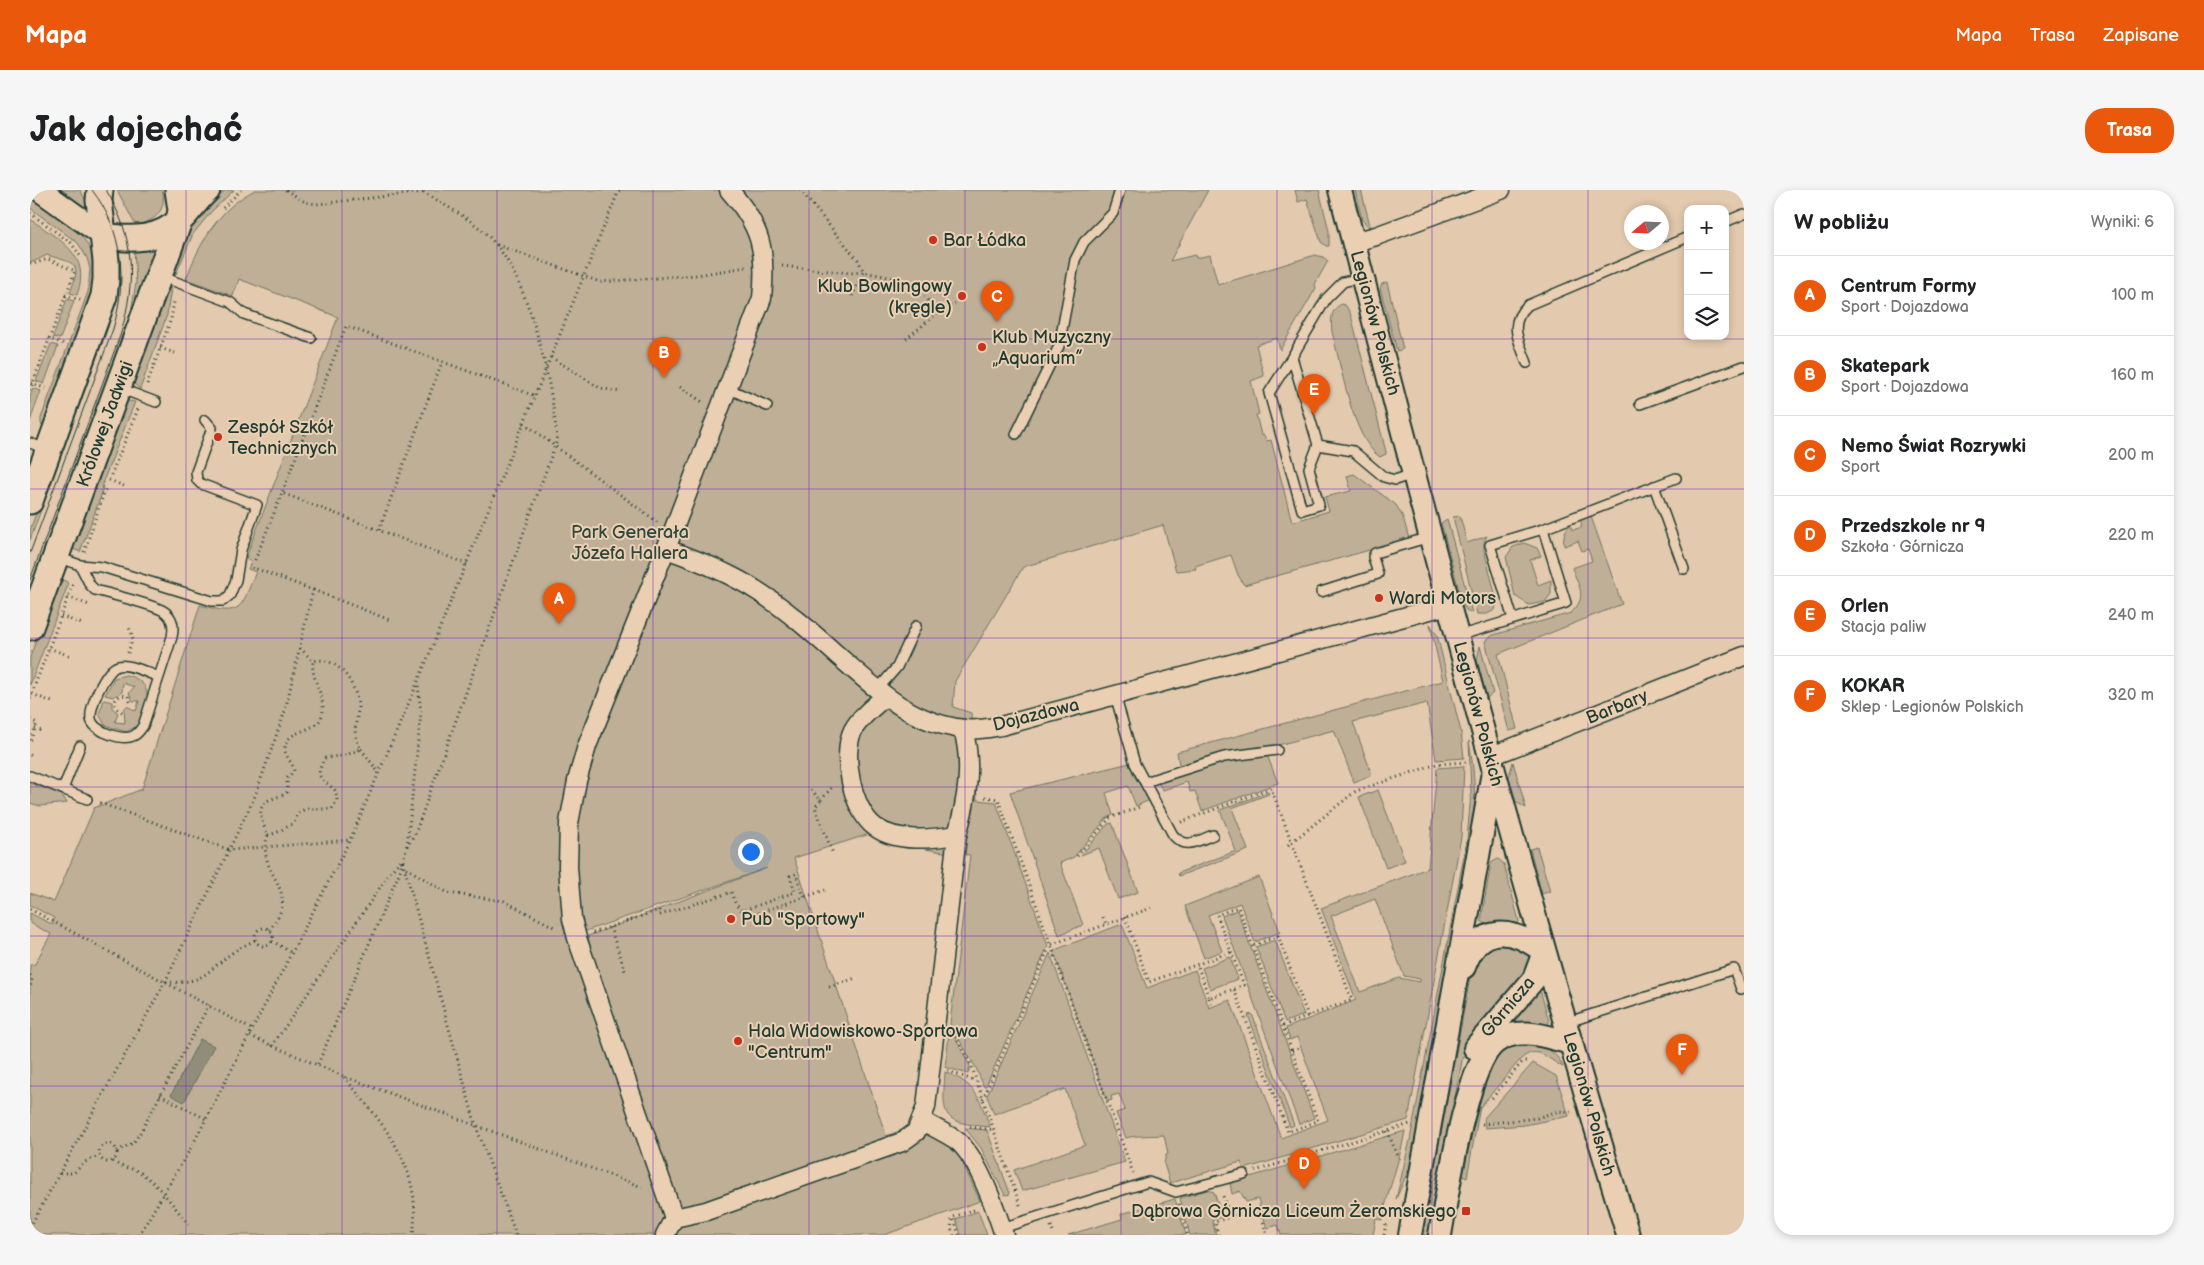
<!DOCTYPE html>
<html lang="pl">
<meta charset="utf-8">
<style>
body{margin:0;font-family:"Balsamiq Sans",sans-serif;background:#f6f6f6;color:#202124}
.controls{position:absolute;right:15px;top:15px;display:grid;overflow:hidden;border-radius:10px;box-shadow:0 2px 8px #0003}
.controls button{width:45px;height:45px;display:grid;place-items:center;padding:0;border:0;border-bottom:1px solid #e0e0e0;background:#fff;color:#202124;font:25px sans-serif}
.compass{position:absolute;left:1594px;top:15px;width:45px;height:45px;border-radius:50%;background:#fff;box-shadow:0 2px 8px #0003;rotate:251deg}
.you{position:absolute;left:720px;top:661px;width:18px;height:18px;margin:-12px;border:4px solid #fff;border-radius:50%;background:#1a73e8;box-shadow:0 0 0 8px #1a73e833}
.badge{display:grid;place-items:center;width:32px;height:32px;border-radius:50%;background:#ea580c;color:#fff;font-size:16px;font-weight:700}
.pin{position:absolute;translate:-50% -41px;filter:drop-shadow(0 1px 2px #0008)}
.pin::after{content:'';position:absolute;top:26px;width:18px;height:15px;background:inherit;clip-path:polygon(0 0,100% 0,50% 100%)}
.list{margin:0;padding:0;list-style:none}
h2{display:flex;justify-content:space-between;align-items:center;height:65px;margin:0;padding:0 20px;font-size:21px}
h2 small{font-size:16px;font-weight:400;color:#757577}
.list li{display:grid;grid-template-columns:32px 1fr auto;gap:15px;align-items:center;box-sizing:border-box;height:80px;padding:0 20px;border-top:1px solid #e0e0e0}
.list b{display:block;font-size:19px;white-space:nowrap}
.list p{margin:0;font-size:16px;white-space:nowrap;color:#757577}
.list em{font-size:16px;font-style:normal;color:#757577}
.icon{flex:none;width:28px;height:28px;fill:none;stroke:currentColor;stroke-width:2;stroke-linecap:round;stroke-linejoin:round}
.map{position:relative;flex:none;width:1714px;height:1045px;overflow:hidden;border-radius:20px}
header{display:flex;align-items:center;gap:30px;box-sizing:border-box;height:70px;padding:0 25px;background:#ea580c;color:#fff}
header strong{font-size:24px}
nav{display:flex;gap:28px;margin-inline-start:auto;font-size:18px}
.intro{display:flex;align-items:center;justify-content:space-between;box-sizing:border-box;height:120px;padding:0 30px}
h1{margin:0;font-size:35px}
.button{padding:12px 22px;border-radius:20px;background:#ea580c;color:#fff;font-size:18px;font-weight:700}
main{display:flex;gap:30px;padding:0 30px}
aside{flex:1;background:#fff;border-radius:20px;box-shadow:0 2px 8px #0003}
.map>svg:first-child{display:block}
.green{fill:#bfaf97;stroke:#6f7666;fill-rule:evenodd}
.water{fill:#908e7a;stroke:#636e5e}
.lines{fill:none;stroke-linecap:round;stroke-linejoin:round}
.service-casing{stroke:#1f3d34;stroke-width:12}
.minor-casing{stroke:#1f3d34;stroke-width:21}
.tertiary-casing{stroke:#1f3d34;stroke-width:26}
.secondary-casing{stroke:#1f3d34;stroke-width:29}
.path{stroke:#1f3d34;stroke-width:3;stroke-dasharray:1 4;stroke-linecap:butt}
.service{stroke:#ebcfb2;stroke-width:9}
.minor{stroke:#ebcfb2;stroke-width:18}
.tertiary{stroke:#ebcfb2;stroke-width:22}
.secondary{stroke:#ebcfb2;stroke-width:25}
.tram{stroke:#1f3d34;stroke-width:1}
.grid{fill:none;stroke:#7b2cbf;stroke-width:1;stroke-opacity:0.55}
.poi-dot{fill:#c8321e;stroke:#ebcfb2;stroke-width:2}
.labels{text-anchor:middle;dominant-baseline:central;stroke-width:4;stroke-linejoin:round;paint-order:stroke}
.poi-label{font-size:18px;fill:#1f3d34;stroke:#ebcfb2;text-anchor:start}
.street-label{font-size:18px;fill:#1f3d34;stroke:#ebcfb2}
.park-label{font-size:18px;fill:#2f483e;stroke:#ebcfb2}
</style>
<header>
<strong>Mapa</strong>
<nav><a>Mapa</a><a>Trasa</a><a>Zapisane</a></nav>
</header>
<div class="intro"><h1>Jak dojechać</h1><a class="button">Trasa</a></div>
<main>
<div class="map">
<svg width="1714" height="1045" viewBox="0 0 1714 1045">
<rect width="100%" height="100%" fill="#e3c9ad"/>
<filter id="ink" filterUnits="userSpaceOnUse"><feTurbulence type="fractalNoise" baseFrequency=".02" numOctaves="2"/><feDisplacementMap in="SourceGraphic" scale="10" xChannelSelector="R" yChannelSelector="G"/><feConvolveMatrix kernelMatrix="1 2 1 2 8 2 1 2 1" color-interpolation-filters="sRGB"/></filter>
<g filter="url(#ink)">
<g class="green">
<path d="M27,0H50L58,14V17L53,19Z"/>
<path d="M87,0H132C138,19 124,34 105,34Z"/>
<path d="M196,0H204L181,22L163,44L146,84L143,80C154,48 169,21 196,0Z"/>
<path d="M225,0H1178L1140,71L1165,65L1166,68L1180,65L1188,95L1285,65L1293,67L1298,71L1285,94L1286,98L1250,160L1247,148L1226,155L1234,186L1221,191L1229,224L1226,225L1231,245H1234L1236,251L1241,250L1262,332L1299,321L1295,307L1321,301L1317,286L1324,284L1366,315L1373,327L1379,349L1214,395L1208,385L1201,365L1165,376L1166,379L1146,381L1133,335L993,377L925,491L923,517L941,523L947,610L966,612L1018,756L956,896L954,897L946,878L920,834L940,665C906,662 875,657 843,643L764,668L856,946L883,936L914,932L950,1011L854,1045H0V775L5,774L21,744L0,733V723L23,735L24,728L0,715V703L24,712L64,618L112,599L170,415C213,427 210,419 226,382L218,379L221,372L216,369L218,362L308,127L209,89L203,106L156,89C170,52 189,18 225,0ZM737,678L558,746L566,782L553,742Z"/>
<path d="M1265,0H1289L1299,41V56H1296L1291,52L1277,9L1268,12Z"/>
<path d="M1325,0H1331L1341,39L1332,30Z"/>
<path d="M0,6C25,23 60,42 65,75C66,82 65,91 65,98L16,238L11,234V228L58,102L60,79L57,68L48,53L0,18Z"/>
<path d="M0,29C29,50 62,64 47,105L40,103C52,71 46,74 17,65L3,72L0,71Z"/>
<path d="M127,56L99,133L106,93L104,59Z"/>
<path d="M1357,92L1373,159L1367,161L1350,98L1352,94Z"/>
<path d="M141,98L137,125L110,199L103,193L137,99Z"/>
<path d="M87,101L78,137L0,350V340Z"/>
<path d="M37,109L44,111L30,149L23,147Z"/>
<path d="M1312,114L1316,116L1321,125L1356,262V264L1350,267C1322,249 1311,174 1302,142C1301,131 1300,119 1312,114Z"/>
<path d="M21,154L28,156L14,194L6,191Z"/>
<path d="M3,198L11,201L0,231V207Z"/>
<path d="M99,211L105,212L74,289L71,306L50,362L41,358L95,212Z"/>
<path d="M1559,321L1592,414L1468,464L1487,539L1479,541L1455,451L1463,445L1541,423C1558,407 1549,397 1542,378L1562,371L1558,359L1552,361L1548,351L1534,356C1533,347 1534,341 1540,335L1543,340L1552,337L1550,328Z"/>
<path d="M1430,326L1437,353L1457,346L1454,352V360L1467,411L1465,420L1457,424H1447L1423,327Z"/>
<path d="M1417,329L1442,423L1436,420L1433,415L1411,333Z"/>
<path d="M1494,353L1507,358L1511,366L1500,370L1508,395L1521,390V404L1515,412L1499,415L1485,406L1476,367L1483,357Z"/>
<path d="M31,389L37,392L38,395L0,495V467L28,391Z"/>
<path d="M1400,434L1407,445L1431,542L1434,568L1406,570L1397,513L1323,532L1342,585L1324,592L1304,540L1241,557L1190,563L1149,575L1147,562L1413,491Z"/>
<path d="M1450,456L1463,503L1457,508L1447,470Z"/>
<path d="M96,485C126,492 118,515 107,536L96,542L75,535L69,524L74,510L82,512V518L88,523L85,532L95,533L94,519L97,516L106,521L109,511H103L99,503L104,497L93,493L92,502L83,507L75,505L84,488Z"/>
<path d="M1439,551C1446,588 1446,622 1441,659L1381,974L1366,1009L1380,950L1437,650L1441,603Z"/>
<path d="M1237,565L1248,593L1172,621L1165,601L1160,602L1157,592L1133,600L1127,592C1164,582 1199,566 1237,565Z"/>
<path d="M1483,572L1496,618L1486,612L1479,586Z"/>
<path d="M1100,573L1104,586L1120,610L1106,616L1098,596L1076,603L1083,625L1077,628L1044,667L1030,673L1053,735L1029,745L980,602Z"/>
<path d="M1434,576L1431,647L1378,930L1214,979L1211,972L1140,993L1134,974L1136,965L1138,964L1134,945C1123,946 1105,945 1096,948L1086,923L1095,920L1089,904L1081,906L1082,910L1077,911L1024,762L1025,760L1092,734L1117,798L1165,780L1179,818L1200,810L1251,948L1298,930L1267,847L1260,850L1256,838L1326,810L1291,718L1398,678L1407,578ZM1345,709L1374,786L1390,789V792L1369,788L1330,802L1301,726Z"/>
<path d="M0,593L32,605L37,613L10,616L0,613Z"/>
<path d="M1348,600L1375,671L1356,678L1329,607Z"/>
<path d="M1238,602L1239,604L1202,618L1218,660L1149,686L1148,683L1206,661L1190,620Z"/>
<path d="M1082,633L1108,702L1088,709L1069,658L1051,665L1078,634Z"/>
<path d="M1507,657L1520,701L1512,704L1500,659Z"/>
<path d="M1468,669L1474,674L1489,731L1488,734L1457,735L1451,731L1461,673Z"/>
<path d="M1229,687L1250,742L1225,752L1210,713L1178,725L1192,761L1174,768L1155,716Z"/>
<path d="M1207,720L1284,928L1269,934L1192,726Z"/>
<path d="M1245,750L1274,825L1255,832L1226,757Z"/>
<path d="M1474,751L1498,763L1501,776L1433,866L1398,1045H1392L1442,777L1450,762Z"/>
<path d="M1020,763L1095,972L992,1001L984,980L1055,955L1035,899L964,924L957,906Z"/>
<path d="M1200,767L1208,789L1180,799L1172,778Z"/>
<path d="M1508,801L1511,803L1519,831L1518,836L1481,834Z"/>
<path d="M1222,824L1264,935L1260,937L1218,825Z"/>
<path d="M920,838L940,876L938,884L915,877Z"/>
<path d="M1481,852C1502,855 1524,854 1533,877C1517,869 1507,853 1490,870L1450,917L1437,987L1432,986L1453,881Z"/>
<path d="M1503,873L1526,886L1539,926L1495,935L1455,938L1454,928Z"/>
<path d="M915,882C946,894 949,907 960,937C912,932 912,929 915,882Z"/>
<path d="M935,938L957,940L980,1004L975,1005L951,958Z"/>
<path d="M1375,941C1370,971 1358,999 1352,1030L1346,1029L1343,1045H1251L1248,1035L1237,1038L1228,1009L1216,1012L1210,1001L1202,1004L1200,993Z"/>
<path d="M1177,1000L1184,1002L1192,1027L1182,1030L1186,1045H1160L1150,1008Z"/>
<path d="M1145,1009L1156,1045H1038L1092,1029L1091,1024Z"/>
<path d="M948,1021L957,1045H931L926,1029Z"/>
</g>
<path class="water" d="M170,849L184,856L154,912L141,905Z"/>
<g class="lines">
<g class="service-casing">
<g id="service">
<path d="M1695,32L1714,24"/>
<path d="M130,86L200,112L214,124L281,148"/>
<path d="M1333,87L1313,92L1296,109L1262,167L1288,255L1323,261L1354,287L1365,290L1383,284"/>
<path d="M1262,167L1239,203L1272,320L1289,315L1279,278L1288,255"/>
<path d="M1497,173C1489,150 1477,134 1498,115L1658,47"/>
<path d="M89,198L126,212"/>
<path d="M697,198L737,216"/>
<path d="M1610,214L1714,176"/>
<path d="M986,244L1029,156L1045,70L1054,52L1083,23L1090,0"/>
<path d="M0,253L16,259"/>
<path d="M1624,296L1654,379"/>
<path d="M1513,339L1646,288"/>
<path d="M27,367L50,375L72,377L182,411H193L200,405L206,390L211,360L227,315L171,294L167,290L166,282L182,238L175,230"/>
<path d="M50,375L60,395L65,400C79,404 126,415 135,422C143,428 144,438 142,447L113,536C110,540 108,544 103,546C93,551 67,542 62,532C56,521 76,479 88,476C100,473 117,483 129,487"/>
<path d="M1291,402L1348,384L1343,367L1345,363L1400,347"/>
<path d="M1427,446C1464,436 1500,424 1536,413L1513,339L1460,355L1483,429"/>
<path d="M847,500L867,477L886,436"/>
<path d="M1085,505L1105,574L1143,645C1156,660 1167,651 1183,645"/>
<path d="M0,586L57,609"/>
<path d="M1115,592L1194,567L1247,560"/>
<path d="M33,599L50,556"/>
<path d="M1535,833L1704,779L1711,799"/>
<path d="M972,1038L1118,992L1146,1002L1214,984"/>
</g>
</g>
<g class="minor-casing">
<g id="minor">
<path d="M1324,52L1346,46L1471,0"/>
<path d="M636,359C668,370 700,383 729,402C759,421 787,447 814,471C850,503 883,533 934,539C946,541 959,538 971,536L1418,415"/>
<path d="M855,507C844,516 830,527 823,540C811,564 822,620 845,637C867,653 902,649 927,645"/>
<path d="M1459,567L1714,466"/>
<path d="M892,931C903,937 916,943 926,950C947,965 966,1020 974,1045"/>
<path d="M644,1028L547,748L542,729L538,677L539,633L547,591L557,556L643,341L732,108C737,61 731,36 699,0"/>
<path d="M635,1045L644,1028L676,1021L872,952L886,942L896,917L927,645C937,610 943,574 933,539"/>
</g>
</g>
<g class="tertiary-casing">
<g id="tertiary">
<path d="M10,0L74,46"/>
<path d="M1310,0C1400,350 1493,699 1598,1045"/>
<path d="M1434,777C1450,733 1482,737 1514,762"/>
<path d="M1445,858L1504,789L1514,762"/>
<path d="M1380,1045L1462,588"/>
<path d="M1410,1045C1417,1006 1436,871 1467,851C1490,836 1517,847 1541,853"/>
</g>
</g>
<g class="secondary-casing">
<g id="secondary">
<path d="M74,46C102,50 129,51 151,29C160,20 167,9 177,0"/>
<path d="M0,311L74,106L76,89V71L69,10L70,0"/>
<path d="M0,437L149,31L151,20L148,0"/>
</g>
</g>
<g class="path">
<path d="M256,0L275,12L287,14L394,2"/>
<path d="M770,0L828,70L834,82L822,106"/>
<path d="M193,18L211,0"/>
<path d="M0,23L41,53L52,68"/>
<path d="M467,55L570,92L667,85L716,77"/>
<path d="M0,73L3,74L18,69L45,81L0,200"/>
<path d="M752,76L819,83L834,82L882,92L909,122"/>
<path d="M35,105L50,110"/>
<path d="M18,148L34,154"/>
<path d="M876,149L909,122L925,114"/>
<path d="M130,158L145,163"/>
<path d="M521,167L570,198L590,202"/>
<path d="M1,193L17,199"/>
<path d="M117,194L141,129L144,112"/>
<path d="M650,197L674,213"/>
<path d="M494,233L627,332"/>
<path d="M81,285L108,219"/>
<path d="M79,290L94,296"/>
<path d="M349,340L412,172"/>
<path d="M54,362L76,297"/>
<path d="M225,370L252,303"/>
<path d="M437,374L252,303L316,136L505,206"/>
<path d="M283,400L360,430"/>
<path d="M38,407L59,415"/>
<path d="M31,426L52,434"/>
<path d="M19,458L40,466"/>
<path d="M270,458L283,471"/>
<path d="M98,463L103,447L98,435"/>
<path d="M2,504L22,512"/>
<path d="M0,508L43,394"/>
<path d="M92,522L86,518C83,511 86,507 92,505L98,506L101,514"/>
<path d="M0,530L7,533L0,552"/>
<path d="M5,538L11,541"/>
<path d="M331,559L349,583"/>
<path d="M0,565L2,566"/>
<path d="M781,600L791,610L785,617L803,664"/>
<path d="M955,607L968,609L1103,983"/>
<path d="M791,610L803,596"/>
<path d="M70,613L200,660L320,650"/>
<path d="M1151,632L1241,598L1322,810L1278,826L1248,746L1222,756"/>
<path d="M238,645L246,643L264,633L268,623L275,619H302L307,610L306,601C292,588 283,589 295,568L316,565L331,559C320,538 328,535 328,516C327,495 308,465 283,471C280,491 299,509 291,528C285,543 254,539 255,560C256,568 263,573 264,581L257,588V602C252,607 245,607 239,610C224,618 233,634 238,645C227,677 256,692 252,716C251,724 244,733 240,740"/>
<path d="M1258,655L1326,601L1407,574L1437,572"/>
<path d="M377,656L391,523L388,495"/>
<path d="M1047,666L1080,628L1112,616"/>
<path d="M376,678L418,703L474,711L526,738"/>
<path d="M0,719L223,840"/>
<path d="M1073,727L1076,734"/>
<path d="M1095,727L1119,792L1201,762L1187,725L1208,717L1288,931L1258,942L1204,799L1179,808L1167,774"/>
<path d="M714,728L795,700"/>
<path d="M580,737L595,781"/>
<circle cx="234" cy="747" r="9"/>
<path d="M563,743L629,720L630,725L701,702L706,715L712,721L765,702L760,686L766,684L774,707"/>
<path d="M242,751L262,763"/>
<path d="M1201,762L1214,795L1204,799"/>
<path d="M0,785L2,789L0,798"/>
<path d="M136,792C177,794 175,781 205,761C211,757 218,754 225,750"/>
<path d="M799,797L826,788"/>
<path d="M1179,808L1182,817"/>
<path d="M1253,836L1278,826"/>
<path d="M923,842L940,872L991,1018"/>
<path d="M220,846L313,886L612,997"/>
<path d="M242,856L362,680L372,669L446,936L486,1045"/>
<path d="M1262,861L1271,858"/>
<path d="M288,874L370,681L377,656L385,644L527,250C523,196 501,98 467,56C447,30 417,18 391,0"/>
<path d="M918,881L945,891"/>
<path d="M314,887C354,935 393,977 383,1045"/>
<path d="M130,905L176,929"/>
<path d="M1462,908L1493,871H1497"/>
<path d="M953,909L1020,755L1121,718"/>
<path d="M1452,934L1507,928L1528,921L1541,922"/>
<path d="M940,937L965,940"/>
<path d="M1357,941L1371,973"/>
<circle cx="78" cy="963" r="9"/>
<path d="M87,961L103,953L110,943L179,815"/>
<path d="M83,971C92,979 102,977 111,983C130,996 145,1018 159,1035"/>
<path d="M1225,981L1380,934"/>
<path d="M30,983H44L55,972L69,966"/>
<path d="M1149,1014L1158,1045"/>
<path d="M1200,1027L1229,1018L1237,1045"/>
<path d="M922,1030L921,1039L924,1045"/>
<path d="M1021,1036L1024,1045"/>
<path d="M0,1037L135,792L225,606L255,521L283,400L221,377"/>
<path d="M109,1045L162,956L320,650L389,489L589,0"/>
<path d="M929,1045L923,1027L947,1019"/>
<path d="M1188,1045L1185,1032L1200,1027L1192,1003"/>
<path d="M1354,1045L1356,1034"/>
</g>
<use href="#service" class="service"/>
<use href="#minor" class="minor"/>
<use href="#tertiary" class="tertiary"/>
<use href="#secondary" class="secondary"/>
<g class="tram">
<path d="M0,363L83,139C97,91 94,41 62,0"/>
<path d="M0,390L91,143C106,90 105,47 76,0"/>
</g>
</g>
</g>
<path class="grid" d="M156,0V1045M312,0V1045M467,0V1045M623,0V1045M779,0V1045M935,0V1045M1091,0V1045M1247,0V1045M1402,0V1045M1558,0V1045M0,149H1714M0,299H1714M0,448H1714M0,597H1714M0,746H1714M0,896H1714"/>
<g class="poi-dot">
<circle cx="903" cy="50" r="5"/>
<circle cx="932" cy="106" r="5"/>
<circle cx="952" cy="157" r="5"/>
<circle cx="188" cy="247" r="5"/>
<circle cx="1349" cy="408" r="5"/>
<circle cx="701" cy="729" r="5"/>
<circle cx="708" cy="851" r="5"/>
<rect x="1431" y="1016" width="10" height="10" rx="2.5"/>
</g>
<g class="labels">
<g class="poi-label">
<text x="913" y="50">Bar Łódka</text>
<text x="922" y="96" text-anchor="end">Klub Bowlingowy<tspan x="922" dy="21">(kręgle)</tspan></text>
<text x="962" y="147">Klub Muzyczny<tspan x="962" dy="21">„Aquarium”</tspan></text>
<text x="198" y="237">Zespół Szkół<tspan x="198" dy="21">Technicznych</tspan></text>
<text x="1359" y="408">Wardi Motors</text>
<text x="711" y="729">Pub "Sportowy"</text>
<text x="718" y="841">Hala Widowiskowo-Sportowa<tspan x="718" dy="21">"Centrum"</tspan></text>
<text x="1426" y="1021" text-anchor="end">Dąbrowa Górnicza Liceum Żeromskiego</text>
</g>
<g class="street-label">
<text transform="translate(1345 133) rotate(75)">Legionów Polskich</text>
<text transform="translate(75 234) rotate(-70)">Królowej Jadwigi</text>
<text transform="translate(1587 517) rotate(-22)">Barbary</text>
<text transform="translate(1448 524) rotate(75)">Legionów Polskich</text>
<text transform="translate(1006 525) rotate(-14)">Dojazdowa</text>
<text transform="translate(1478 817) rotate(-50)">Górnicza</text>
<text transform="translate(1559 914) rotate(74)">Legionów Polskich</text>
</g>
<g class="park-label">
<text x="600" y="342">Park Generała<tspan x="600" dy="21">Józefa Hallera</tspan></text>
</g>
</g>
</svg>
<div class="controls">
<button>+</button>
<button>−</button>
<button><svg class="icon" aria-label="layers" viewBox="0 0 24 24"><path d="M12 4l9 5-9 5-9-5zM3 14l9 5 9-5"/></svg></button>
</div>
<svg class="compass" viewBox="-18 -18 36 36"><path d="M0-13l5 13h-10z" fill="#e53935"/><path d="M0 13l5-13h-10z" fill="#757577"/></svg>
<div class="you"></div>
<div class="pin badge" style="left:529px;top:434px">A</div>
<div class="pin badge" style="left:634px;top:188px">B</div>
<div class="pin badge" style="left:967px;top:132px">C</div>
<div class="pin badge" style="left:1274px;top:999px">D</div>
<div class="pin badge" style="left:1284px;top:225px">E</div>
<div class="pin badge" style="left:1652px;top:885px">F</div>
</div>
<aside>
<h2>W pobliżu<small>Wyniki: 6</small></h2>
<ul class="list">
<li><span class="badge">A</span><div><b>Centrum Formy</b><p>Sport · Dojazdowa</p></div><em>100 m</em></li>
<li><span class="badge">B</span><div><b>Skatepark</b><p>Sport · Dojazdowa</p></div><em>160 m</em></li>
<li><span class="badge">C</span><div><b>Nemo Świat Rozrywki</b><p>Sport</p></div><em>200 m</em></li>
<li><span class="badge">D</span><div><b>Przedszkole nr 9</b><p>Szkoła · Górnicza</p></div><em>220 m</em></li>
<li><span class="badge">E</span><div><b>Orlen</b><p>Stacja paliw</p></div><em>240 m</em></li>
<li><span class="badge">F</span><div><b>KOKAR</b><p>Sklep · Legionów Polskich</p></div><em>320 m</em></li>
</ul>
</aside>
</main>
